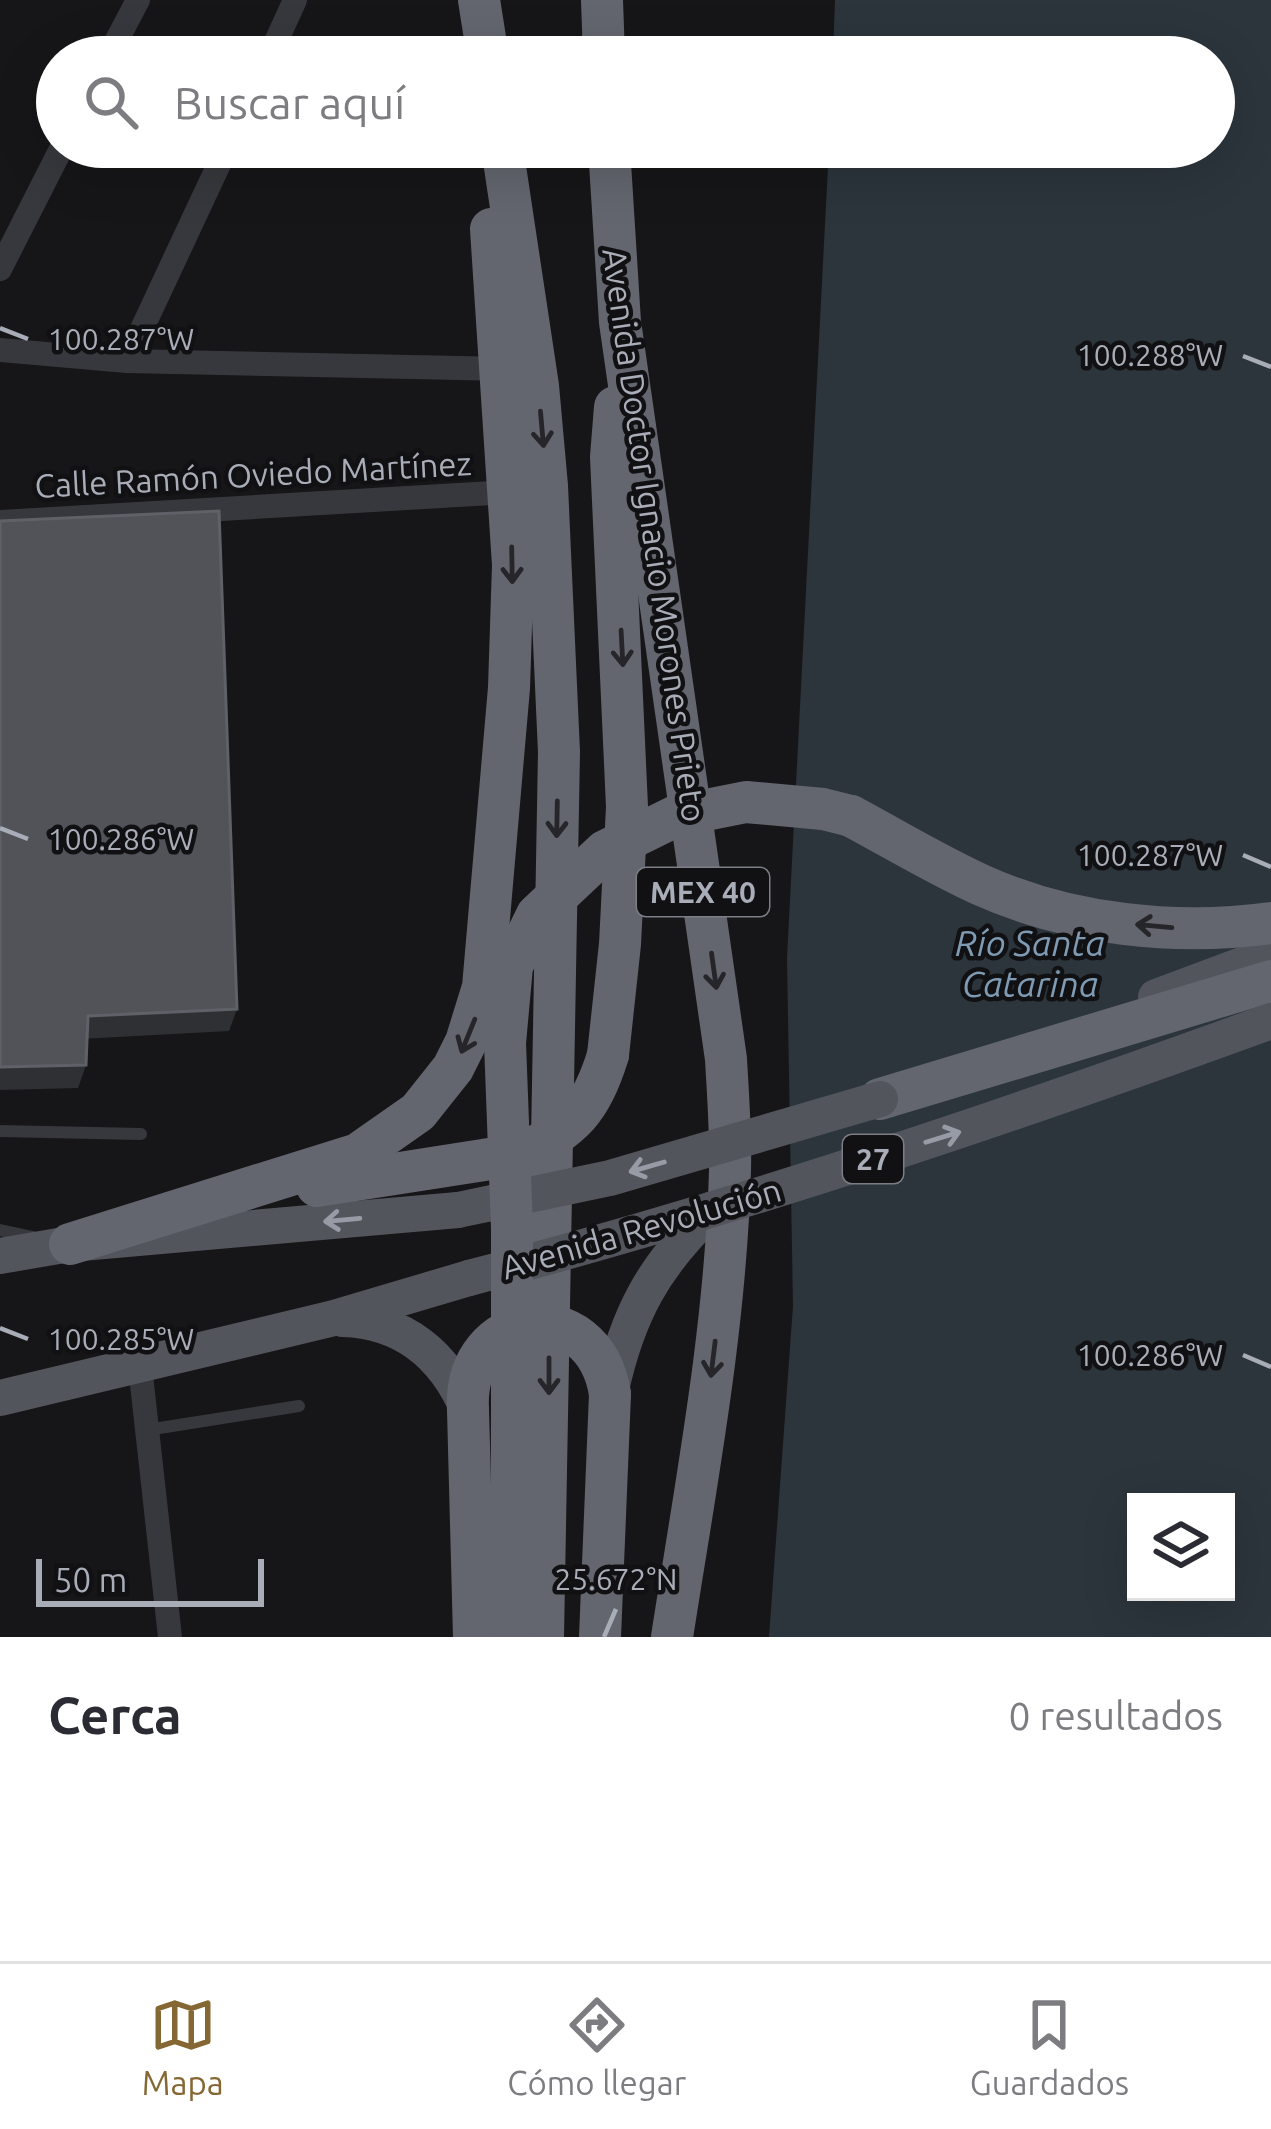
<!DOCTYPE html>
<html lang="es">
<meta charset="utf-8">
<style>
body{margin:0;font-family:Ubuntu,sans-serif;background:#f7f7f7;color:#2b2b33}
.controls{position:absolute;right:36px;bottom:36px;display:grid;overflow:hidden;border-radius:0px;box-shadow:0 12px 48px #0002}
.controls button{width:108px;height:108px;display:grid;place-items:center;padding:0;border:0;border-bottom:3px solid #e1e1e2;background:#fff;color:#2b2b33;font:60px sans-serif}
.scale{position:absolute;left:36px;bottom:30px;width:228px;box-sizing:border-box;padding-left:12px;border:6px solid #a8adb8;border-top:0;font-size:33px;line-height:42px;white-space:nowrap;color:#a8adb8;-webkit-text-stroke:9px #111113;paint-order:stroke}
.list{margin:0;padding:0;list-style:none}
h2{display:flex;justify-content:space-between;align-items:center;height:156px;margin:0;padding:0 48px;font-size:51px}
h2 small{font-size:39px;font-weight:400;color:#7c7c81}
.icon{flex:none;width:66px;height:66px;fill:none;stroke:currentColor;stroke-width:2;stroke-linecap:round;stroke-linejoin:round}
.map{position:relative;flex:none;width:1271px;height:1637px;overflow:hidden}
.search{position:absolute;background:#fff;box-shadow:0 12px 48px #0002;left:36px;right:36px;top:36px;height:132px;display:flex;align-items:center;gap:30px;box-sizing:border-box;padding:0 42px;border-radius:66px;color:#7c7c81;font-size:45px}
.sheet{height:324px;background:#fff}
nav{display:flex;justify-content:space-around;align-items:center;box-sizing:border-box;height:168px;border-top:3px solid #e1e1e2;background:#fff;font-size:33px;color:#7c7c81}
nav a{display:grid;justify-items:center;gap:6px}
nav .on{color:#856733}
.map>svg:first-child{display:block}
.water{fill:#2c353c;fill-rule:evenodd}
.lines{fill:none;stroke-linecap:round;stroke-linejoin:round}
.lane{stroke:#37383d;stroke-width:12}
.street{stroke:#37383d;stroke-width:24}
.primary{stroke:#53555c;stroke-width:36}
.highway{stroke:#63666e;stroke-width:42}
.primary-bridge{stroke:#53555c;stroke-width:36}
.highway-bridge{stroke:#63666e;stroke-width:42}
.shaded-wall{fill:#2f3033}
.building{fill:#525359;stroke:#5f6168;stroke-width:3}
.oneway{stroke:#26262a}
.oneway2{stroke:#979ba6}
.ticks{fill:none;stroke:#a8adb8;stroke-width:4.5}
.labels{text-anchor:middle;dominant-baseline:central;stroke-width:9;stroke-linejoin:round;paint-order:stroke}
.shield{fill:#111113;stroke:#7b7e86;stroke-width:3}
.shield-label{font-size:30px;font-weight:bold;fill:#a8adb8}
.street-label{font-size:33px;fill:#a8adb8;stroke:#111113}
.water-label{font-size:36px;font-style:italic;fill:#7f9bb3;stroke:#111113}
.ticks-label{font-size:30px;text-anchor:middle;fill:#a8adb8;stroke:#111113;stroke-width:9;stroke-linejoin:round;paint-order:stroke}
</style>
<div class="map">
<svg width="1271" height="1637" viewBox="0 0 1271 1637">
<rect width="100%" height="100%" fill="#161618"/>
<path class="water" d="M835,0H1271V1637H769L793,1306L787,958L829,147H1214V57H833ZM1136,1502H1226V1592H1136Z"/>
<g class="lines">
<g class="lane">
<path d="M0,1131L141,1134"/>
<path d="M0,1230L33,1237"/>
<path d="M147,1430L299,1406"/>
</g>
<g class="street">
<path d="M108,57L138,0"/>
<path d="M269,57L295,0"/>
<path d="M0,269L62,147"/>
<path d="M0,350L127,361L507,369"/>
<path d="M127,361L227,147"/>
<path d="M0,522L509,492"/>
<path d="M140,1366L170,1637"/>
</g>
<g class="primary">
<path d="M1156,997L1271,954"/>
<path d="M0,1256L70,1244L458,1210"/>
<path d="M343,1319C405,1321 445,1356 468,1410"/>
<path d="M610,1394C627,1314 654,1265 713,1209"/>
<path d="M0,1398L334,1318L469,1278"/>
</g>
<g class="highway">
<path d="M479,0L488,57"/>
<path d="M602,0L604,57"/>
<path d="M502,147L538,386L547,486L559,752L543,1637"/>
<path d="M609,147L620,322L726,1059C728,1096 731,1133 730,1170C726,1326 696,1483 672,1637"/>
<path d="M851,816C894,839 937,865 981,885C1070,925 1176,936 1271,923"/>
<path d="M608,1055L620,944L627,807L611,457L615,407"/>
<path d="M880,1099L1271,981"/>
<path d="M317,1186L522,1154"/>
<path d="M70,1244L358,1154L418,1112L453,1068L466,1042L483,987L509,688L513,565L491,229"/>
<path d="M468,1410L474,1637"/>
<path d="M511,1637L512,1417"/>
<path d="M600,1637L610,1394"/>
</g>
<g class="primary-bridge">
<path d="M458,1210L610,1178L880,1099"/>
<path d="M469,1278C741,1207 1007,1117 1271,1021"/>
</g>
<g class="highway-bridge">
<path d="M522,1154C573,1127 591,1111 608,1055"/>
<path d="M468,1410C462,1307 594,1291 610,1394"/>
<path d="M512,1417V1228L505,1043L512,966L537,915L605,851L676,816L746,802L823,809L851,816"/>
</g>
</g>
<g class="shaded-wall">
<path d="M237,1009L229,1031L80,1039L88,1016Z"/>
<path d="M86,1065L78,1088L0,1090V1067Z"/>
</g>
<path class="building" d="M219,511L237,1009L88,1016L86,1065L0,1067V521Z"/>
<defs><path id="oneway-shaft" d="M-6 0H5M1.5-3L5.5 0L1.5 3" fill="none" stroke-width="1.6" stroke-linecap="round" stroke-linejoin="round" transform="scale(3)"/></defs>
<g class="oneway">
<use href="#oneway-shaft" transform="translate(542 429) rotate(85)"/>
<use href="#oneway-shaft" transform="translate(512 565) rotate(89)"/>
<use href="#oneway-shaft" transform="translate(622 648) rotate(87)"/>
<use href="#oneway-shaft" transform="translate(557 819) rotate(91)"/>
<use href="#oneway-shaft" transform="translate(1154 926) rotate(-175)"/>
<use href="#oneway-shaft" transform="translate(714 971) rotate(82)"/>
<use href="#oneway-shaft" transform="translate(468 1036) rotate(112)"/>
<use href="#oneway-shaft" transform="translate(713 1359) rotate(97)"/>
<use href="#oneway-shaft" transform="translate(549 1376) rotate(90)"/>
</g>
<g class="oneway2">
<use href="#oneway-shaft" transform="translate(943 1137) rotate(-17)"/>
<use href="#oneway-shaft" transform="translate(647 1167) rotate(164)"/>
<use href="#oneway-shaft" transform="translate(342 1220) rotate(175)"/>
</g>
<path class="ticks" d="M0,328L28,339M1243,356L1271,367M0,828L28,839M1243,855L1271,867M0,1328L28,1339M1243,1355L1271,1367M604,1637L616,1609"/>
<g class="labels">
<g class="shield">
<rect x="637" y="868" width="132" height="48" rx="9"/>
<rect x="843" y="1135" width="60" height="48" rx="9"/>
</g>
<g class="shield-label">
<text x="703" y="892">MEX 40</text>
<text x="873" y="1159">27</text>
</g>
<g class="street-label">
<text transform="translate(253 474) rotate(-3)">Calle Ramón Oviedo Martínez</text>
<text transform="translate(655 535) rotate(82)">Avenida Doctor Ignacio Morones Prieto</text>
<text transform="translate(641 1228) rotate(-16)">Avenida Revolución</text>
</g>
<g class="water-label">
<text x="1030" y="942">Río Santa<tspan x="1030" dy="41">Catarina</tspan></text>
</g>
</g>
<g class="ticks-label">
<text x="121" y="350">100.287°W</text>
<text x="1150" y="366">100.288°W</text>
<text x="121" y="850">100.286°W</text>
<text x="1150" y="866">100.287°W</text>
<text x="121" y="1350">100.285°W</text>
<text x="1150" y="1366">100.286°W</text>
<text x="616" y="1590">25.672°N</text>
</g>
</svg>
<div class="controls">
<button><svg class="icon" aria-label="layers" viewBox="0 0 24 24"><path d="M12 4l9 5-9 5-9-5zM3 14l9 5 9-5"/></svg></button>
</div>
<div class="scale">50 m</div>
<div class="search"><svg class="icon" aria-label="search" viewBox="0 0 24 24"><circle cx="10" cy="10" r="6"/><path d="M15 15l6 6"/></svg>Buscar aquí</div>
</div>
<section class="sheet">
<h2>Cerca<small>0 resultados</small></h2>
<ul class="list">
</ul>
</section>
<nav>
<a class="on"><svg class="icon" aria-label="map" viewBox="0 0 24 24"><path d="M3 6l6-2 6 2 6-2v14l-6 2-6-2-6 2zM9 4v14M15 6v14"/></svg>Mapa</a>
<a><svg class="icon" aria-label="directions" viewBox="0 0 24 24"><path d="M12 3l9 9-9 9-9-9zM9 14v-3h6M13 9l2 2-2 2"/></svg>Cómo llegar</a>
<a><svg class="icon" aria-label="saved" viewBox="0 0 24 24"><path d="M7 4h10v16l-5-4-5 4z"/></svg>Guardados</a>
</nav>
